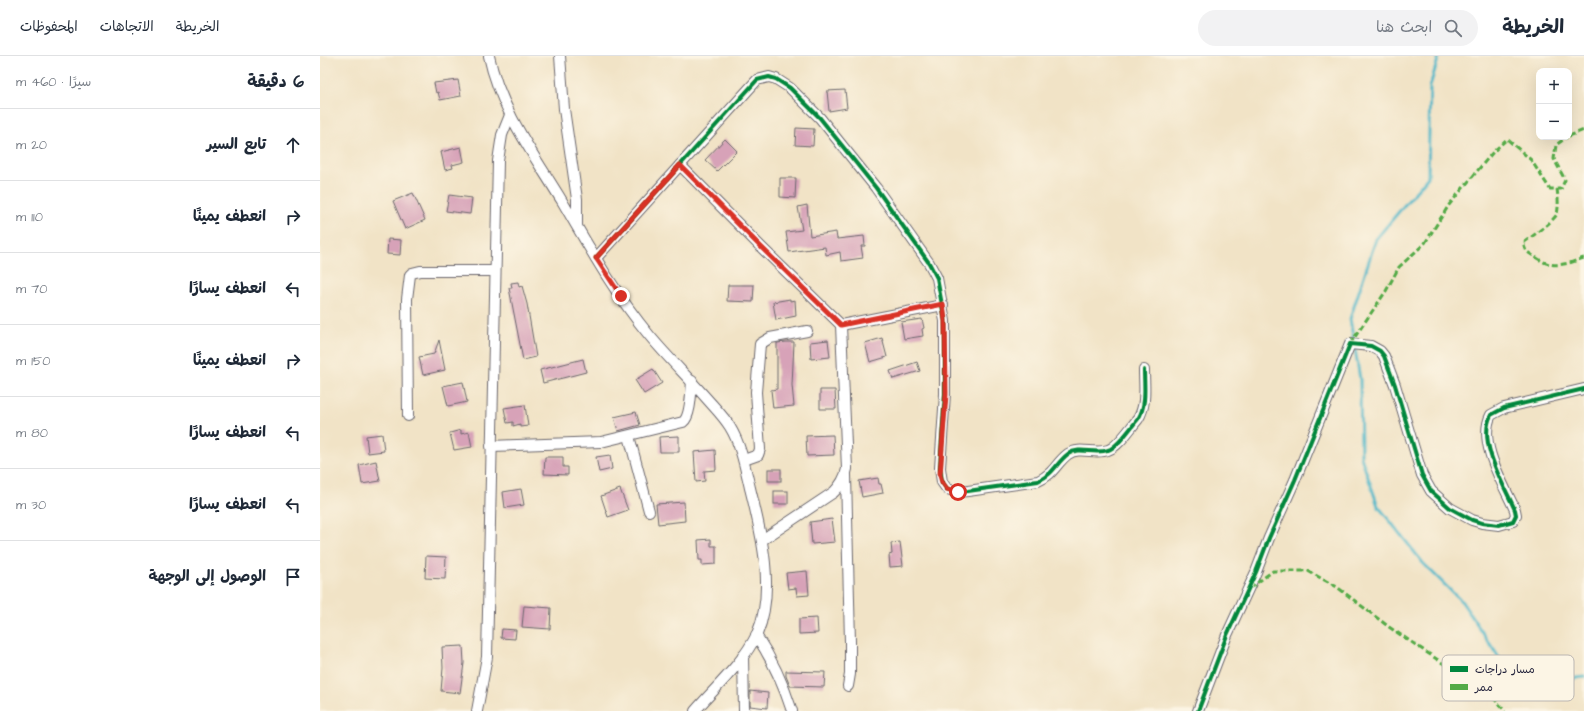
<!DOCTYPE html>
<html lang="ar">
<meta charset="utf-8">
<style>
body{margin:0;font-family:"Architects Daughter","Playpen Sans Arabic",sans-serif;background:#f2f2f3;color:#1f2937;direction:rtl}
.controls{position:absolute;right:12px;top:12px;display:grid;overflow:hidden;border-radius:8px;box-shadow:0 4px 16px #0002}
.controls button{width:36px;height:36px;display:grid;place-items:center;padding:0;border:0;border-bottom:1px solid #e0e1e3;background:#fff;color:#1f2937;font:20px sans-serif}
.stop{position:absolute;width:12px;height:12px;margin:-9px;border:3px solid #d93025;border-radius:50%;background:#fff}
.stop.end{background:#d93025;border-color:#fff;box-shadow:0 1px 4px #0008}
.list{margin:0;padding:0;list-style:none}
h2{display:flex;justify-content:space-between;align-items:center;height:52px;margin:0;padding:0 16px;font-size:17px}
h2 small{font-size:13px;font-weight:400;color:#747a83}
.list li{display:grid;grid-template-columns:26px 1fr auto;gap:12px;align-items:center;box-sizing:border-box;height:72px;padding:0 16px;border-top:1px solid #e0e1e3}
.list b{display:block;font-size:15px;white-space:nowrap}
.list em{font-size:13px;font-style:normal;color:#747a83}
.icon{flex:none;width:22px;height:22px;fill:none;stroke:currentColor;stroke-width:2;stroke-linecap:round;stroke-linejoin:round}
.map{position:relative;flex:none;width:1264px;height:655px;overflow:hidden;direction:ltr}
header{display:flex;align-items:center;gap:24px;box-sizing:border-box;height:56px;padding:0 20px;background:#fff;border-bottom:1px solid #e0e1e3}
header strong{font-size:19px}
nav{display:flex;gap:22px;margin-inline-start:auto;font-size:14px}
.search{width:280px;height:36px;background:#f2f2f3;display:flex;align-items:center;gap:10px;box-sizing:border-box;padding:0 14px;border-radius:22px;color:#747a83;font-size:15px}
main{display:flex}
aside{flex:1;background:#fff}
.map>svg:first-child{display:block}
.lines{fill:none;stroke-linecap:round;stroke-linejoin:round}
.stream{stroke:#4bb6c8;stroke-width:3}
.building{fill:#d7a2b8}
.minor-casing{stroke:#6a666c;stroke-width:12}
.minor{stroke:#fff;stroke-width:10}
.quiet{stroke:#53aa46;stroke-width:3;stroke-dasharray:6 3;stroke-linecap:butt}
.cycleway-casing{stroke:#fcf5e5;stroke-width:6}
.cycleway{stroke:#00873e;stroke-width:4}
.route{stroke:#d93025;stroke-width:5}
.key{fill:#fcf5e5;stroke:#bbb6b2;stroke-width:1}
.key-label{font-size:11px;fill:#22223b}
</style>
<header>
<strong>الخريطة</strong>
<div class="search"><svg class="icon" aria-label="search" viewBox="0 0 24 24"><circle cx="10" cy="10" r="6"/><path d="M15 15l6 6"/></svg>ابحث هنا</div>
<nav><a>الخريطة</a><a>الاتجاهات</a><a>المحفوظات</a></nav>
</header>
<main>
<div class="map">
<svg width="1264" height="655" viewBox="0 0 1264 655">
<rect width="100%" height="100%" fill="#fcf5e5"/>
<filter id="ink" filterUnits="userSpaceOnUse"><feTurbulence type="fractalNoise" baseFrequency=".025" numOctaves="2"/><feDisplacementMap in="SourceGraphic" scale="8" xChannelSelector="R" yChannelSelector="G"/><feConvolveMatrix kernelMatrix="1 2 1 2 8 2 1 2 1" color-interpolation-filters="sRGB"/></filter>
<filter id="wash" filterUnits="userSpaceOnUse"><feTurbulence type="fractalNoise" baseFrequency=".012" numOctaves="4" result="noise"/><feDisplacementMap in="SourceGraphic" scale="16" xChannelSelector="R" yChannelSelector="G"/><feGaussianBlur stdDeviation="0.9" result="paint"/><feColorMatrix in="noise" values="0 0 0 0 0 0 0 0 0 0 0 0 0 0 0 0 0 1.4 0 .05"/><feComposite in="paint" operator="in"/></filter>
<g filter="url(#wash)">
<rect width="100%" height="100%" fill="#f1e3c6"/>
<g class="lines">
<path class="stream" d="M1119,0L1110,30L1108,121L1056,183L1030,263L1040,323L1041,401L1058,450L1103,507L1142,546L1190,618L1241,624L1264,621"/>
</g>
<g id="blocks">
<g class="building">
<path d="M138,24L141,40L120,44L118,36L116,37L114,27Z"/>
<path d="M525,34L527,52L509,55L507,35Z"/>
<path d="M476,72L494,73L493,90L475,89Z"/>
<path d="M405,83L417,95L397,115L385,104Z"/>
<path d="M141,91L144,106L132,109L133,112L125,114L121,96Z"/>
<path d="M460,122H476L475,142L460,141Z"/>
<path d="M93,137L105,164L85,173L73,145Z"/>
<path d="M129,139L152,142L150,158L126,155Z"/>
<path d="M487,149L490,180L516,176L517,183L544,180L545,190H541L543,202L521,205L520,196L506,199L505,191L469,196L466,176L482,174L478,151Z"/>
<path d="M68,183L81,184L80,199L67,198Z"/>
<path d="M198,226L199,231L202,230L207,248L216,301L203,304L189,232H192L191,227Z"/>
<path d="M408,229H434L433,246L407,245Z"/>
<path d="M470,243V245L475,244L476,260L456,264L453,246Z"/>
<path d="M602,263L604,272L602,273L603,280L584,283L581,266Z"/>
<path d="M562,282L567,301L550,306L545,287Z"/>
<path d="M119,284L125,314L103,319L99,301L114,298Z"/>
<path d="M508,284L510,301L491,303L490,286Z"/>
<path d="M466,286H474L472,329L474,350L453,352L451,334L457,333V287Z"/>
<path d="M263,303L266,316L223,327L220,314Z"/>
<path d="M597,306L600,315L573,323L570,315Z"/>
<path d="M333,313L342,327L324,338L315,324Z"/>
<path d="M143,326L147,346L128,350L123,330Z"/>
<path d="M500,334H515L516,353H500Z"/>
<path d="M205,349L208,370L200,371V368L193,370V366L187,367L184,352Z"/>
<path d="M316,356L320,369L298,375L294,361Z"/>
<path d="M141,374V378L149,376L152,391L134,394L130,377Z"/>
<path d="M62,378L64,395L48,397L46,380Z"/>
<path d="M513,379L514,399L487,400L486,380Z"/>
<path d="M359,380V396H340L339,381Z"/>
<path d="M395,394L396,414L384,415L385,425L376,426L374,396Z"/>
<path d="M290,399L292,413L279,416L276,401Z"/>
<path d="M225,401H243V411H248V419L224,418Z"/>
<path d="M56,405L60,425L42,428L39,409Z"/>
<rect x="448" y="413" width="13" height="12"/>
<path d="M558,422L559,428H561L563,437L542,441L539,425Z"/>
<path d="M201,433L204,449L185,452L183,436Z"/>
<path d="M300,433L308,454L288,461L281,440Z"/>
<rect x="454" y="435" width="14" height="13"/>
<path d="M364,446L365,465L338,468L336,448Z"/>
<path d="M512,463L515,486L492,488L490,466Z"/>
<path d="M391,483V490H396V508L382,509V504H379L378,484Z"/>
<path d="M580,486L583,510L570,511L569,499L572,498L571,487Z"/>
<path d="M106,500L126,501L125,523L105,522Z"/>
<path d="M487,515L489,539L477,540L476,532L468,533L466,517Z"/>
<path d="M204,550L231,552L230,573L202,571Z"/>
<path d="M497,562L498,577L479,578V563Z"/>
<path d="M182,573L196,574L195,583L181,582Z"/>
<path d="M143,590L144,607L140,637L121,635L123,612L122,591Z"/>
<path d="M466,615L505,616L504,631L470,630L466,620Z"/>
<path d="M430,635L448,637L447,652L430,650Z"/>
</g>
</g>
</g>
<g filter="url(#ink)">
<use href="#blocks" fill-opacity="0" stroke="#6a666c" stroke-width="1"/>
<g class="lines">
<g class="minor-casing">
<g id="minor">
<path d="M169,0C180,53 214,99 242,145C269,191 295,238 329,279C348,302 369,322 388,344C396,353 404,361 410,371C421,389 425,411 430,432C441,476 456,534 437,578C423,607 396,631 375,655"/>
<path d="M240,0L244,53L257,143V169"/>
<path d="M360,109L441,191L521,269L527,413C525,423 521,429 514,436L442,484"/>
<path d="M276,202L437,24L449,21L456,23L470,32L500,62L556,132L609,207L617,222L625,265V338L620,412L622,426L627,433L638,436L648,435L718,425C734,418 736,407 748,398C760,390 775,399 788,394C798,391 811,371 818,363C827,349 824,330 824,314"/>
<path d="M521,269L623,249"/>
<path d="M88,360L87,243L90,219L92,217L100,215H175"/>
<path d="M309,380L329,455"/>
<path d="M171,390L281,386L363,366C371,360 371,335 372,325"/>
<path d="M424,404L438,399L440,393L436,336L440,288L450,282L487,275"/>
<path d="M526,419L530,586V618L528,630"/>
<path d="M436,579C452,603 463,627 472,655"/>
<path d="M423,600L424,655"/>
<path d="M157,655L167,601L178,105L182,79L190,59"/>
<path d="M878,655L907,579L936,516L949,482L975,424L1030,288L1051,290L1060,295L1064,300L1075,329L1102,419L1111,435L1130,452L1152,464L1162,467L1179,469L1193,465L1196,459L1195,454C1184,429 1157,386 1171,359L1184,352L1264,333"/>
</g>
</g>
<use href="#minor" class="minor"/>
<g class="quiet">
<path d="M1249,80L1264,74"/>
<path d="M1237,133C1238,140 1239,150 1237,158C1234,165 1210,182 1203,187L1206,195C1223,206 1228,212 1249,207C1254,206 1259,203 1264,202"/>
<path d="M1030,288L1066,235L1079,211L1105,187L1129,149L1173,96L1187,83L1211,104L1230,133H1241L1245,124L1234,103L1236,89L1247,81"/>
<path d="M930,532L953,515H988L1017,531L1069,571L1133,614L1169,637L1185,655"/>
</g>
<g class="cycleway-casing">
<g id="cycleway">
<path d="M276,202L437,24L449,21L456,23L470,32L500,62L556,132L609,207L617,222L625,265V338L620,412L622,426L627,433L638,436L648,435L718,425C734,418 736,407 748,398C760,390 775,399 788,394C798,391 811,371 818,363C827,349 824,330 824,314"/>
<path d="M878,655L907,579L936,516L949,482L975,424L1030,288L1051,290L1060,295L1064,300L1075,329L1102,419L1111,435L1130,452L1152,464L1162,467L1179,469L1193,465L1196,459L1195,454C1184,429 1157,386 1171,359L1184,352L1264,333"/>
</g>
</g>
<use href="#cycleway" class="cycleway"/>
</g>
</g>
<g class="lines" filter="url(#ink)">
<path class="route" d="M301,240L276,202L360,109L441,191L521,269L623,248L625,265L626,338L620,419L622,426L627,433L638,436"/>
</g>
<rect x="1122" y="599" width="132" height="46" rx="6" class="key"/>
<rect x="1130" y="610" width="18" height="6" fill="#00873e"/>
<rect x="1130" y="628" width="18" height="6" fill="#53aa46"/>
<g class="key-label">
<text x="1155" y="617">مسار دراجات</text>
<text x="1155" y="635">ممر</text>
</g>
</svg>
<div class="controls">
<button>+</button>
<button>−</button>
</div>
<div class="stop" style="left:638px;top:436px"></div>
<div class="stop end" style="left:301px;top:240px"></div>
</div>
<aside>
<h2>6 دقيقة<small>سيرًا · 460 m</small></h2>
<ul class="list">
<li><svg class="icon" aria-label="ahead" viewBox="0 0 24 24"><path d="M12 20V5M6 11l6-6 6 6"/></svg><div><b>تابع السير</b></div><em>20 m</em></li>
<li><svg class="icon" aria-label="right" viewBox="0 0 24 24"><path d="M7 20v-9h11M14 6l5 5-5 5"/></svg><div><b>انعطف يمينًا</b></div><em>110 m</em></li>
<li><svg class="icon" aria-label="left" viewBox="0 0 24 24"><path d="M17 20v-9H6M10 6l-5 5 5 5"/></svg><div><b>انعطف يسارًا</b></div><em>70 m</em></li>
<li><svg class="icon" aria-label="right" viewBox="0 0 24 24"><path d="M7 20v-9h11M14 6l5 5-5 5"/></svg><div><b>انعطف يمينًا</b></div><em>150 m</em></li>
<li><svg class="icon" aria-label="left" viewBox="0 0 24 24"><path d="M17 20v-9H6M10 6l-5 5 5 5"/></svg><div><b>انعطف يسارًا</b></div><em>80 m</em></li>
<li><svg class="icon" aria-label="left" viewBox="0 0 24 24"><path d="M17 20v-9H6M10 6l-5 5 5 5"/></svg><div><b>انعطف يسارًا</b></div><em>30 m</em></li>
<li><svg class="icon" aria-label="arrive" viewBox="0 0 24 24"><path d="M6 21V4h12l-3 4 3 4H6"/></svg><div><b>الوصول إلى الوجهة</b></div></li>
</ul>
</aside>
</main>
